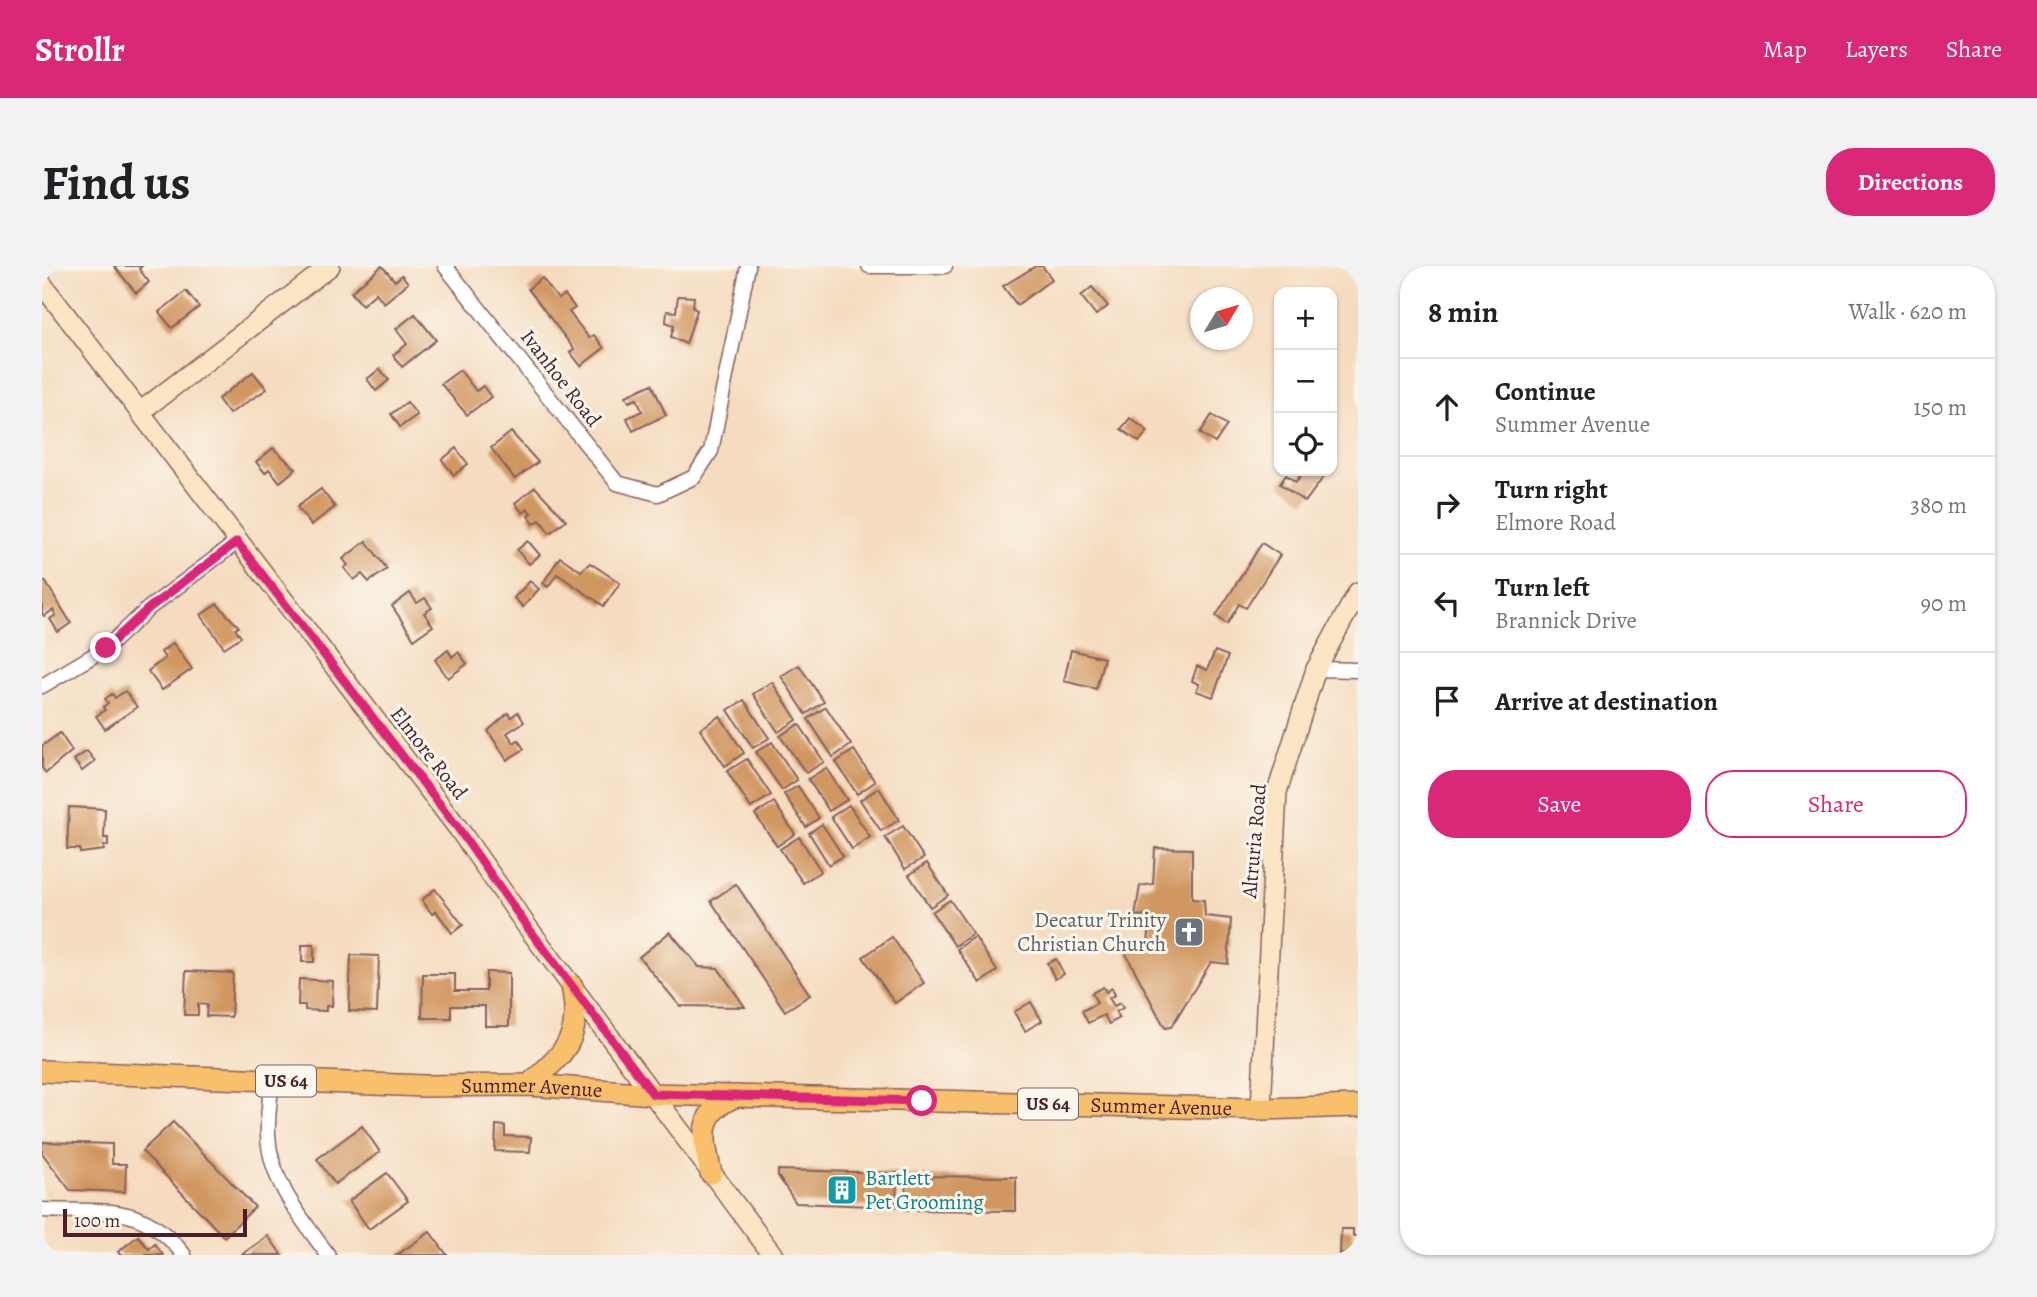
<!DOCTYPE html>
<meta charset="utf-8">
<style>
body{margin:0;font-family:Alegreya,serif;background:#f2f2f2;color:#202124}
.controls{position:absolute;right:21px;top:21px;display:grid;overflow:hidden;border-radius:14px;box-shadow:0 2px 5px #0004}
.controls button{width:63px;height:63px;display:grid;place-items:center;padding:0;border:0;border-bottom:2px solid #e0e0e0;background:#fff;color:#202124;font:35px sans-serif}
.compass{position:absolute;left:1148px;top:21px;width:63px;height:63px;border-radius:50%;background:#fff;box-shadow:0 2px 5px #0004;rotate:52deg}
.scale{position:absolute;left:21px;bottom:18px;width:184px;box-sizing:border-box;padding-left:7px;border:4px solid #4a1f2b;border-top:0;font-size:19px;line-height:24px;white-space:nowrap;color:#4a1f2b;-webkit-text-stroke:5px #fbf7ec;paint-order:stroke}
.stop{position:absolute;width:21px;height:21px;margin:-16px;border:5px solid #db2777;border-radius:50%;background:#fff}
.stop.end{background:#db2777;border-color:#fff;box-shadow:0 2px 7px #0008}
.list{margin:0;padding:0;list-style:none}
h2{display:flex;justify-content:space-between;align-items:center;height:91px;margin:0;padding:0 28px;font-size:30px}
h2 small{font-size:23px;font-weight:400;color:#757577}
.list li{display:grid;grid-template-columns:46px 1fr auto;gap:21px;align-items:center;box-sizing:border-box;height:98px;padding:0 28px;border-top:2px solid #e0e0e0}
.list b{display:block;font-size:26px;white-space:nowrap}
.list p{margin:0;font-size:23px;white-space:nowrap;color:#757577}
.list em{font-size:23px;font-style:normal;color:#757577}
.actions{display:flex;gap:14px;padding:21px 28px}
.actions a{flex:1;padding:16px 0;border:2px solid #db2777;border-radius:28px;text-align:center;font-size:24px;color:#db2777}
.actions .main{background:#db2777;color:#fff}
.icon{flex:none;width:38px;height:38px;fill:none;stroke:currentColor;stroke-width:2;stroke-linecap:round;stroke-linejoin:round}
.map{position:relative;flex:none;width:1316px;height:989px;overflow:hidden;border-radius:28px}
header{display:flex;align-items:center;gap:42px;box-sizing:border-box;height:98px;padding:0 35px;background:#db2777;color:#fff}
header strong{font-size:33px}
nav{display:flex;gap:38px;margin-inline-start:auto;font-size:24px}
.intro{display:flex;align-items:center;justify-content:space-between;box-sizing:border-box;height:168px;padding:0 42px}
h1{margin:0;font-size:49px}
.button{padding:18px 32px;border-radius:28px;background:#db2777;color:#fff;font-size:24px;font-weight:700}
main{display:flex;gap:42px;padding:0 42px}
aside{flex:1;background:#fff;border-radius:28px;box-shadow:0 2px 5px #0004}
.map>svg:first-child{display:block}
.building{fill:#d19760}
.lines{fill:none;stroke-linecap:round;stroke-linejoin:round}
.street-casing{stroke:#86615f;stroke-width:17}
.secondary-casing{stroke:#86615f;stroke-width:22}
.primary-casing{stroke:#86615f;stroke-width:24}
.street{stroke:#fff;stroke-width:14}
.secondary{stroke:#fce5c4;stroke-width:19}
.primary{stroke:#f8bf6c;stroke-width:21}
.route{stroke:#db2777;stroke-width:9}
.labels{text-anchor:middle;dominant-baseline:central;stroke-width:6;stroke-linejoin:round;paint-order:stroke}
.shield{fill:#fbf7ec;stroke:#7f6065;stroke-width:2}
.shield-label{font-size:19px;font-weight:bold;fill:#4a1f2b}
.street-label{font-size:21px;fill:#4a1f2b;stroke:#fbf7ec}
.worship-label{font-size:21px;fill:#5b616d;stroke:#fbf7ec;text-anchor:end}
.culture-label{font-size:21px;fill:#0d838f;stroke:#fbf7ec;text-anchor:start}
</style>
<header>
<strong>Strollr</strong>
<nav><a>Map</a><a>Layers</a><a>Share</a></nav>
</header>
<div class="intro"><h1>Find us</h1><a class="button">Directions</a></div>
<main>
<div class="map">
<svg width="1316" height="989" viewBox="0 0 1316 989">
<rect width="100%" height="100%" fill="#fbf7ec"/>
<filter id="ink" filterUnits="userSpaceOnUse"><feTurbulence type="fractalNoise" baseFrequency=".0143" numOctaves="2"/><feDisplacementMap in="SourceGraphic" scale="14" xChannelSelector="R" yChannelSelector="G"/><feConvolveMatrix kernelMatrix="1 2 1 2 8 2 1 2 1" color-interpolation-filters="sRGB"/></filter>
<filter id="wash" filterUnits="userSpaceOnUse"><feTurbulence type="fractalNoise" baseFrequency=".00686" numOctaves="4" result="noise"/><feDisplacementMap in="SourceGraphic" scale="28" xChannelSelector="R" yChannelSelector="G"/><feGaussianBlur stdDeviation="1.57" result="paint"/><feColorMatrix in="noise" values="0 0 0 0 0 0 0 0 0 0 0 0 0 0 0 0 0 1.4 0 .05"/><feComposite in="paint" operator="in"/></filter>
<g filter="url(#wash)">
<rect width="100%" height="100%" fill="#f5dcc0"/>
<g id="blocks">
<g class="building">
<path d="M72,0H100L97,3L107,16L94,27Z"/>
<path d="M340,0L353,15L360,9L366,17L342,37L334,27L320,39L309,26Z"/>
<path d="M994,0H1000L1010,13L975,39L961,20Z"/>
<path d="M500,12L516,33L523,29L533,42L527,46L547,72L552,69L562,82L539,100L528,86L532,83L486,23Z"/>
<path d="M1050,21L1066,40L1054,49L1039,30Z"/>
<path d="M144,25L157,41L130,62L117,46Z"/>
<path d="M636,30L652,31L651,42L655,44L644,78L629,71L632,59L624,56L625,45L634,46Z"/>
<path d="M373,48L394,74L360,101L351,89L365,78L354,63Z"/>
<path d="M338,103L347,114L334,125L325,113Z"/>
<path d="M418,104L434,125L441,120L449,131L425,149L399,118Z"/>
<path d="M211,106L225,123L187,148L176,133Z"/>
<path d="M610,118L624,149L591,165L585,152L600,145L595,133L587,136L584,130Z"/>
<path d="M365,136L375,149L358,161L349,148Z"/>
<path d="M1170,149L1185,159L1173,177L1158,167Z"/>
<path d="M1088,152L1106,165L1097,176L1079,163Z"/>
<path d="M469,166L496,196L473,213L449,182Z"/>
<path d="M231,182L254,203L238,216L227,203L223,207L214,196Z"/>
<path d="M414,182L426,198L412,209L400,194Z"/>
<path d="M1262,205H1286L1263,236L1238,218L1244,209L1254,216Z"/>
<path d="M493,221L524,254L508,267L498,254L492,258L486,250L489,247L486,243L481,247L473,237Z"/>
<path d="M279,223L293,241L269,259L255,241Z"/>
<path d="M324,275L345,303L327,316L320,308L312,314L302,302L306,299L301,293Z"/>
<path d="M486,275L498,289L487,298L475,284Z"/>
<path d="M1220,277L1238,289L1204,342L1197,338L1185,358L1174,350Z"/>
<path d="M518,291L539,305L548,297L578,317L562,340L515,308L506,321L501,317Z"/>
<path d="M3,315L29,357L16,366L8,353L14,349L11,344L2,350L0,347V317Z"/>
<path d="M488,315L497,323L481,341L472,332Z"/>
<path d="M368,327L375,337L383,332L390,342L382,347L391,360L372,373L350,340Z"/>
<path d="M175,338L197,361L193,363L199,371L182,382L159,349Z"/>
<path d="M131,377L150,403L120,424L106,405L123,392L119,386Z"/>
<path d="M406,384L410,391L416,386L425,398L406,412L393,394Z"/>
<path d="M1029,384L1062,392L1054,423L1022,415Z"/>
<path d="M1173,385L1186,390L1171,431L1154,425L1157,418L1150,415L1155,400L1165,404Z"/>
<path d="M757,399L782,436L764,448L739,410Z"/>
<path d="M730,416L755,454L736,466L711,428Z"/>
<path d="M83,425L95,441L63,463L54,450L63,444L61,441L66,437L63,433L70,428L73,432Z"/>
<path d="M702,434L727,472L711,482L686,444Z"/>
<path d="M784,441L809,479L791,491L766,453Z"/>
<path d="M476,446L482,456L465,467L472,477L476,474L482,483L465,494L446,465L466,447L469,451Z"/>
<path d="M678,450L702,487L683,500L658,463Z"/>
<path d="M757,458L782,496L764,507L738,470Z"/>
<path d="M18,467L30,485L4,507L0,502V480Z"/>
<path d="M730,476L755,514L740,524L714,486Z"/>
<path d="M812,484L833,516L815,528L794,496Z"/>
<path d="M45,485L53,495L40,505L32,494Z"/>
<path d="M705,493L729,529L709,542L685,505Z"/>
<path d="M784,502L805,534L787,545L766,513Z"/>
<path d="M756,520L777,552L764,561L742,528Z"/>
<path d="M837,522L857,554L839,565L818,534Z"/>
<path d="M732,536L753,568L735,580L713,548Z"/>
<path d="M807,539L828,571L810,583L789,551Z"/>
<path d="M27,541L63,543L62,572H66V580H62V584L38,587V583H25Z"/>
<path d="M780,558L801,590L787,599L767,567Z"/>
<path d="M861,560L882,592L863,603L843,571Z"/>
<path d="M757,571L779,605L761,617L738,583Z"/>
<path d="M1113,582L1150,583V633L1162,634L1163,650L1189,653L1186,698L1169,696L1129,761L1123,762L1082,684L1085,680H1106L1108,649L1093,650L1098,620L1111,618Z"/>
<path d="M885,597L906,629L888,641L867,609Z"/>
<path d="M694,618L768,729L743,745L669,635Z"/>
<path d="M393,623L421,659L410,667L394,645L390,648L380,634Z"/>
<path d="M908,634L931,668L913,680L890,646Z"/>
<path d="M628,666L657,701L676,702L703,741L638,740L597,691Z"/>
<path d="M850,671L882,717L853,737L821,691Z"/>
<path d="M933,671L955,705L938,717L915,683Z"/>
<rect x="260" y="679" width="12" height="17"/>
<path d="M309,689L337,690L335,746L307,745Z"/>
<path d="M1014,693L1022,708L1013,713L1005,697Z"/>
<path d="M144,705L191,707L189,751L164,750L165,739L156,738V749H142Z"/>
<path d="M444,706L467,707V760H443V740H409V752H380L381,708H413V725H444Z"/>
<path d="M257,713L291,715L290,740H284V745L263,744V739H256Z"/>
<path d="M1061,721L1064,726L1070,722L1073,729L1067,732L1072,740L1078,737L1081,742L1074,746L1078,752L1067,758L1062,749L1046,757L1040,745L1055,737L1050,727Z"/>
<path d="M989,736L1000,755L983,765L972,746Z"/>
<path d="M131,856L213,941L182,971L100,885Z"/>
<path d="M454,859L463,860V870L489,871L488,886L453,885Z"/>
<path d="M320,860L338,886L293,918L275,893Z"/>
<path d="M0,876L70,878V898H84L83,926L28,924L0,887Z"/>
<path d="M736,904L855,907L854,941L754,937L736,910Z"/>
<path d="M345,907L366,935L327,963L307,935Z"/>
<path d="M864,910L974,911V945L863,944Z"/>
<path d="M1299,963H1311V970H1316V989L1298,988Z"/>
<path d="M388,966L405,989H355Z"/>
<path d="M96,970L107,983L113,978L121,989H78L76,986Z"/>
<path d="M226,970L240,989H199Z"/>
</g>
</g>
</g>
<g filter="url(#ink)">
<use href="#blocks" fill-opacity="0" stroke="#86615f" stroke-width="2"/>
<g class="lines">
<g class="street-casing">
<g id="street">
<path d="M403,0L575,217L616,228L652,211L669,185L706,0"/>
<path d="M827,0H903"/>
<path d="M1274,403L1316,404"/>
<path d="M0,420L64,382L107,342L195,276"/>
<path d="M230,814C228,832 225,851 226,869C228,916 260,953 286,989"/>
<path d="M0,944C62,947 100,935 142,989"/>
</g>
</g>
<g class="secondary-casing">
<g id="secondary">
<path d="M0,18L416,562L484,659L731,989"/>
<path d="M98,146L288,0"/>
<path d="M1219,843L1235,526L1274,403L1316,326"/>
</g>
</g>
<g class="primary-casing">
<g id="primary">
<path id="s1" d="M0,805L382,820L487,819L611,828L1219,843L1316,840"/>
<path d="M487,819C523,786 541,772 530,720"/>
<path d="M669,907C661,872 654,845 695,830"/>
</g>
</g>
<use href="#street" class="street"/>
<use href="#secondary" class="secondary"/>
<use href="#primary" class="primary"/>
</g>
</g>
<g class="lines" filter="url(#ink)">
<path class="route" d="M64,382L107,342L195,276L416,562L484,659L611,828L880,835"/>
</g>
<defs>
<g id="church-square" transform="scale(1.575)"><rect x="-9" y="-9" width="18" height="18" rx="4" fill="#6b7280" stroke="#fbf7ec"/><path d="M-1.2-6h2.4v3.5h3.3v2.4h-3.3V6h-2.4V-.1h-3.3v-2.4h3.3Z" fill="#fff"/></g>
<g id="building-square" transform="scale(1.575)"><rect x="-9" y="-9" width="18" height="18" rx="4" fill="#0f9aa8" stroke="#fbf7ec"/><path d="M-4-6H4V6H1V3H-1V6H-4ZM-2.5-4.3h1.7v1.8h-1.7ZM.8-4.3h1.7v1.8H.8ZM-2.5-1h1.7V.8h-1.7ZM.8-1h1.7V.8H.8Z" fill="#fff"/></g>
</defs>
<g fill-rule="evenodd">
<use href="#church-square" x="1147" y="666"/>
<use href="#building-square" x="800" y="924"/>
</g>
<g class="labels">
<g class="shield">
<rect x="214" y="799.5" width="60" height="31" rx="5"/>
<rect x="976" y="822.5" width="60" height="31" rx="5"/>
</g>
<g class="shield-label">
<text x="244" y="815">US 64</text>
<text x="1006" y="838">US 64</text>
</g>
<g class="street-label">
<text transform="translate(519 112) rotate(52)">Ivanhoe Road</text>
<text transform="translate(387 487) rotate(52)">Elmore Road</text>
<text transform="translate(1212 575) rotate(-85)">Altruria Road</text>
<text stroke="none"><textPath href="#s1" startOffset="490">Summer Avenue</textPath></text>
<text stroke="none"><textPath href="#s1" startOffset="1120">Summer Avenue</textPath></text>
</g>
<g class="worship-label">
<text x="1124" y="654">Decatur Trinity<tspan x="1124" dy="24">Christian Church</tspan></text>
</g>
<g class="culture-label">
<text x="823" y="912">Bartlett<tspan x="823" dy="24">Pet Grooming</tspan></text>
</g>
</g>
</svg>
<div class="controls">
<button>+</button>
<button>−</button>
<button><svg class="icon" aria-label="locate" viewBox="0 0 24 24"><circle cx="12" cy="12" r="6"/><path d="M12 2v4M12 18v4M2 12h4M18 12h4"/></svg></button>
</div>
<svg class="compass" viewBox="-18 -18 36 36"><path d="M0-13l5 13h-10z" fill="#e53935"/><path d="M0 13l5-13h-10z" fill="#757577"/></svg>
<div class="scale">100 m</div>
<div class="stop" style="left:880px;top:835px"></div>
<div class="stop end" style="left:64px;top:382px"></div>
</div>
<aside>
<h2>8 min<small>Walk · 620 m</small></h2>
<ul class="list">
<li><svg class="icon" aria-label="ahead" viewBox="0 0 24 24"><path d="M12 20V5M6 11l6-6 6 6"/></svg><div><b>Continue</b><p>Summer Avenue</p></div><em>150 m</em></li>
<li><svg class="icon" aria-label="right" viewBox="0 0 24 24"><path d="M7 20v-9h11M14 6l5 5-5 5"/></svg><div><b>Turn right</b><p>Elmore Road</p></div><em>380 m</em></li>
<li><svg class="icon" aria-label="left" viewBox="0 0 24 24"><path d="M17 20v-9H6M10 6l-5 5 5 5"/></svg><div><b>Turn left</b><p>Brannick Drive</p></div><em>90 m</em></li>
<li><svg class="icon" aria-label="arrive" viewBox="0 0 24 24"><path d="M6 21V4h12l-3 4 3 4H6"/></svg><div><b>Arrive at destination</b></div></li>
</ul>
<div class="actions"><a class="main">Save</a><a>Share</a></div>
</aside>
</main>
